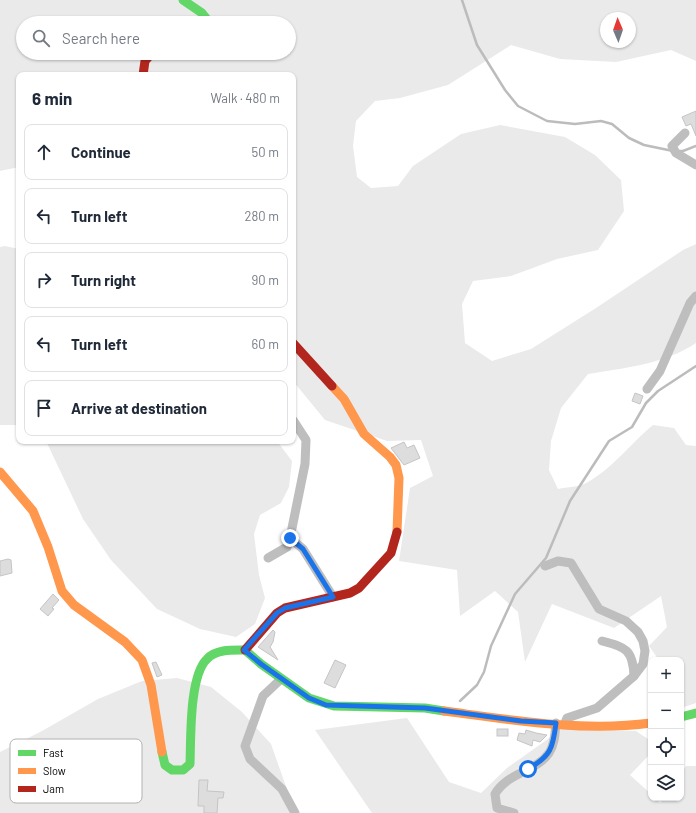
<!DOCTYPE html>
<meta charset="utf-8">
<style>
body{margin:0;font-family:Barlow,sans-serif;background:#f6f6f7;color:#1f2937}
.controls{position:absolute;right:12px;bottom:12px;display:grid;overflow:hidden;border-radius:8px;box-shadow:0 1px 3px #0004}
.controls button{width:36px;height:36px;display:grid;place-items:center;padding:0;border:0;border-bottom:1px solid #e0e1e3;background:#fff;color:#1f2937;font:20px sans-serif}
.compass{position:absolute;left:600px;top:12px;width:36px;height:36px;border-radius:50%;background:#fff;box-shadow:0 1px 3px #0004;rotate:358deg}
.stop{position:absolute;width:12px;height:12px;margin:-9px;border:3px solid #1a73e8;border-radius:50%;background:#fff}
.stop.end{background:#1a73e8;border-color:#fff;box-shadow:0 1px 4px #0008}
.list{margin:0;padding:0;list-style:none}
h2{display:flex;justify-content:space-between;align-items:center;height:52px;margin:0;padding:0 16px;font-size:17px}
h2 small{font-size:13px;font-weight:400;color:#747a83}
.list li{display:grid;grid-template-columns:26px 1fr auto;gap:12px;align-items:center;box-sizing:border-box;height:56px;margin:0 8px 8px;padding:0 8px;border:1px solid #e0e1e3;border-radius:8px}
.list b{display:block;font-size:15px;white-space:nowrap}
.list em{font-size:13px;font-style:normal;color:#747a83}
.icon{flex:none;width:22px;height:22px;fill:none;stroke:currentColor;stroke-width:2;stroke-linecap:round;stroke-linejoin:round}
.map{position:relative;flex:none;width:696px;height:813px;overflow:hidden}
.search{position:absolute;background:#fff;box-shadow:0 1px 3px #0004;left:16px;top:16px;width:280px;height:44px;display:flex;align-items:center;gap:10px;box-sizing:border-box;padding:0 14px;border-radius:22px;color:#747a83;font-size:15px}
.panel{position:absolute;background:#fff;box-shadow:0 1px 3px #0004;left:16px;top:72px;width:280px;height:372px;border-radius:8px}
.map>svg:first-child{display:block}
.green{fill:#eaeaea;fill-rule:evenodd}
.lines{fill:none;stroke-linecap:round;stroke-linejoin:round}
.stream{stroke:#bcbcbc;stroke-width:2.5}
.building{fill:#ddd;stroke:#c5c5c5}
.street{stroke:#bebebe;stroke-width:9}
.fast{stroke:#63d668;stroke-width:9}
.slow{stroke:#ff974d;stroke-width:9}
.jam{stroke:#b3261e;stroke-width:9}
.route{stroke:#1a73e8;stroke-width:5}
.key{fill:#fff;stroke:#b2b2b2;stroke-width:1}
.key-label{font-size:11px;fill:#000}
</style>
<div class="map">
<svg width="696" height="813" viewBox="0 0 696 813">
<rect width="100%" height="100%" fill="#fff"/>
<g class="green">
<path d="M0,0H696V61L671,50L616,62L560,59L511,45L448,85L400,98L375,101L356,121L353,146L357,177L371,188L398,186L413,166L461,134L500,125L565,137L595,155L621,180L624,211L598,250L557,259L511,276L473,281L462,304L465,343L492,361L531,349L596,308L683,250L696,244V343C665,364 624,368 588,374L561,408L551,441L549,470L558,489C567,487 580,487 588,482C613,468 631,443 653,425L674,428L686,445L696,446V703L681,708V660H659L649,646L667,627L661,596L614,628L552,604L525,662L518,612L495,591L460,616L457,570L399,561L410,488L433,476L421,440L387,441L325,420L293,381V75H19V167L0,171ZM606,18H630V42H606ZM23,23H289V53H23Z"/>
<path d="M5,246L19,249V425H0V247Z"/>
<path d="M46,441H277L292,461L289,487L281,503L260,515L254,534L259,575L265,598L255,624L236,637L200,629L157,609L111,560L83,519Z"/>
<path d="M177,678L211,687L242,712L271,744L289,795L297,813H0V752L42,731L98,699L142,681Z"/>
<path d="M407,718L449,782L481,793L507,768L562,729L636,731L651,741V753L630,775L651,794V798H655L660,803L664,798H681V774L686,766H696V813H372L315,730Z"/>
</g>
<g class="lines">
<g class="stream">
<path d="M462,0L477,45L505,90L518,106L547,121L575,124L601,121L612,124L629,138L644,145L673,151"/>
<path d="M678,151H683L696,146"/>
<path d="M460,701L477,685L484,672L491,646L515,594L546,558L570,501L609,441L632,427L646,403L658,391L696,366"/>
</g>
</g>
<g class="building">
<path d="M696,111V136L691,124L686,126L682,117Z"/>
<path d="M635,393L643,396L640,404L632,401Z"/>
<path d="M404,442L407,448L414,445L420,458L404,465L391,448Z"/>
<path d="M8,559L11,560L12,573L0,576V561Z"/>
<path d="M53,594L59,600L52,608L54,609L48,616L40,609Z"/>
<path d="M273,630L275,632L273,642L270,647L278,660L258,647Z"/>
<path d="M335,660L346,665L335,688L324,683Z"/>
<path d="M156,662L162,675L157,677L152,663Z"/>
<rect x="497" y="729" width="11" height="7"/>
<path d="M526,730L536,733L547,735L540,742L533,740L532,746L517,740L519,733L525,734Z"/>
<path d="M199,780H208L207,791L224,792L223,798H218L217,813H204V806H198Z"/>
</g>
<g class="lines">
<g class="street">
<path d="M685,133L672,146L676,153L696,165"/>
<path d="M647,389L660,371L690,303L696,296"/>
<path d="M293,420L306,440L305,464L290,538L303,549L333,597"/>
<path d="M268,558L287,547L290,538"/>
<path d="M545,566L558,561L571,563L599,609L626,621L638,632L643,641L645,651L643,664L634,676"/>
<path d="M281,679L263,696L245,746L250,759L282,789L295,813"/>
<path d="M565,723L567,718L597,708L634,676C633,650 626,647 602,641"/>
<path d="M514,813L497,808L495,794C508,772 536,772 549,753C555,744 555,733 556,723"/>
</g>
<g class="fast">
<path d="M183,0L202,13L210,23"/>
<path d="M681,717L696,713"/>
<path d="M162,752L165,765L172,770H183L190,764C191,739 189,676 207,659C216,649 233,650 245,650L261,664L309,698L334,706L425,708L444,711"/>
</g>
<g class="slow">
<path d="M332,386L344,399L364,434L390,457L396,465L399,478L397,532"/>
<path d="M0,472L33,511L48,547L62,591L74,605L125,642L142,660L151,685L162,752"/>
<path d="M444,711C512,720 583,732 651,723"/>
</g>
<g class="jam">
<path d="M143,75L145,61L152,53"/>
<path d="M293,343L332,386"/>
<path d="M245,650L277,613L285,608L350,593L359,588L391,553L397,532"/>
</g>
</g>
<g class="lines">
<path class="route" d="M290,538L303,549L333,597L285,608L277,613L244,650L261,664L309,698L326,705L425,708L521,721L556,723C553,748 551,756 528,769"/>
</g>
<rect x="10" y="739" width="132" height="64" rx="6" class="key"/>
<rect x="18" y="750" width="18" height="6" fill="#63d668"/>
<rect x="18" y="768" width="18" height="6" fill="#ff974d"/>
<rect x="18" y="786" width="18" height="6" fill="#b3261e"/>
<g class="key-label">
<text x="43" y="757">Fast</text>
<text x="43" y="775">Slow</text>
<text x="43" y="793">Jam</text>
</g>
</svg>
<div class="controls">
<button>+</button>
<button>−</button>
<button><svg class="icon" aria-label="locate" viewBox="0 0 24 24"><circle cx="12" cy="12" r="6"/><path d="M12 2v4M12 18v4M2 12h4M18 12h4"/></svg></button>
<button><svg class="icon" aria-label="layers" viewBox="0 0 24 24"><path d="M12 4l9 5-9 5-9-5zM3 14l9 5 9-5"/></svg></button>
</div>
<svg class="compass" viewBox="-18 -18 36 36"><path d="M0-13l5 13h-10z" fill="#e53935"/><path d="M0 13l5-13h-10z" fill="#747a83"/></svg>
<div class="stop" style="left:528px;top:769px"></div>
<div class="stop end" style="left:290px;top:538px"></div>
<div class="search"><svg class="icon" aria-label="search" viewBox="0 0 24 24"><circle cx="10" cy="10" r="6"/><path d="M15 15l6 6"/></svg>Search here</div>
<section class="panel">
<h2>6 min<small>Walk · 480 m</small></h2>
<ul class="list">
<li><svg class="icon" aria-label="ahead" viewBox="0 0 24 24"><path d="M12 20V5M6 11l6-6 6 6"/></svg><div><b>Continue</b></div><em>50 m</em></li>
<li><svg class="icon" aria-label="left" viewBox="0 0 24 24"><path d="M17 20v-9H6M10 6l-5 5 5 5"/></svg><div><b>Turn left</b></div><em>280 m</em></li>
<li><svg class="icon" aria-label="right" viewBox="0 0 24 24"><path d="M7 20v-9h11M14 6l5 5-5 5"/></svg><div><b>Turn right</b></div><em>90 m</em></li>
<li><svg class="icon" aria-label="left" viewBox="0 0 24 24"><path d="M17 20v-9H6M10 6l-5 5 5 5"/></svg><div><b>Turn left</b></div><em>60 m</em></li>
<li><svg class="icon" aria-label="arrive" viewBox="0 0 24 24"><path d="M6 21V4h12l-3 4 3 4H6"/></svg><div><b>Arrive at destination</b></div></li>
</ul>
</section>
</div>
